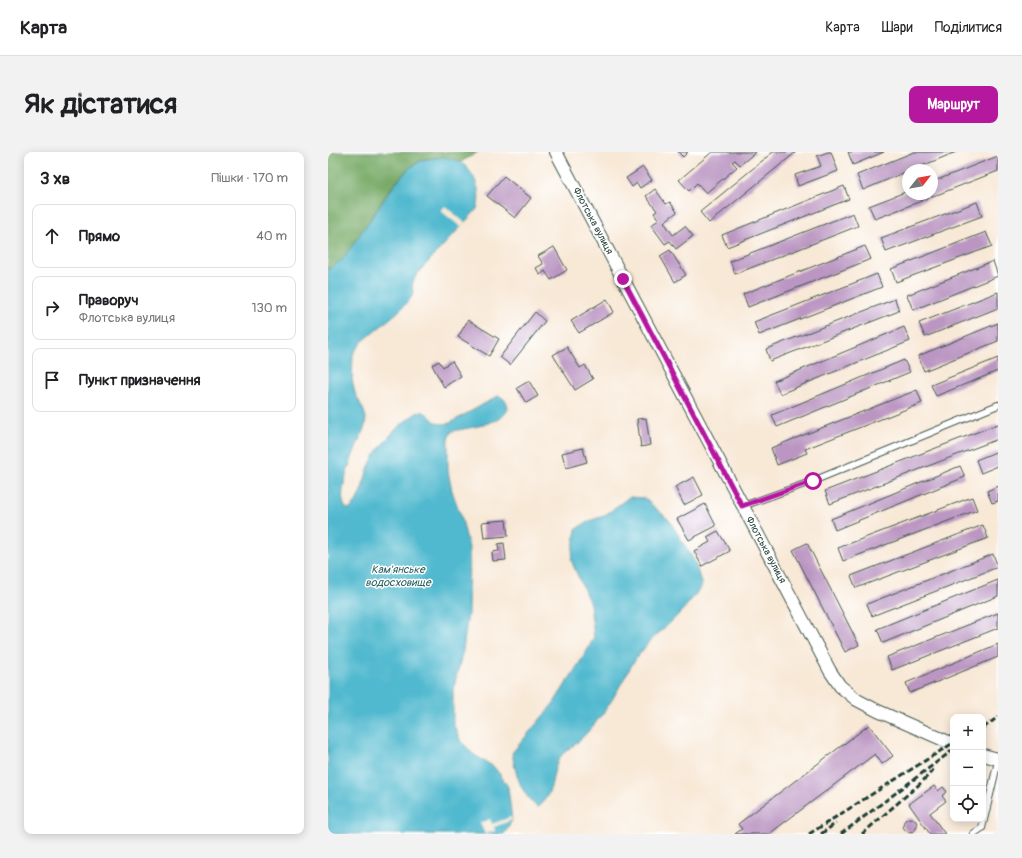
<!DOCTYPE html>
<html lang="uk">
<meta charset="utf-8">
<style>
body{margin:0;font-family:Pangolin,sans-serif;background:#f2f2f2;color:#202124}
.controls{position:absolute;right:12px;bottom:12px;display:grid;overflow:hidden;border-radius:8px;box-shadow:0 2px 10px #0003}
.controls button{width:36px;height:36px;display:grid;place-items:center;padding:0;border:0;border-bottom:1px solid #e0e0e0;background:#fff;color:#202124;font:20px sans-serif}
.compass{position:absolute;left:574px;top:12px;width:36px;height:36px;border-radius:50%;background:#fff;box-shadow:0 2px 10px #0003;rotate:59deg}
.stop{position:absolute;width:12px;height:12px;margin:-9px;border:3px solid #b5179e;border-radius:50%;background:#fff}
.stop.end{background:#b5179e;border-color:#fff;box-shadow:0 1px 4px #0008}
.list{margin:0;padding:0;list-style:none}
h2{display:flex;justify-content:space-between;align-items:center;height:52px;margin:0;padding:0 16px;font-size:17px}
h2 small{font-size:13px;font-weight:400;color:#757577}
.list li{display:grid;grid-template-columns:26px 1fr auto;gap:12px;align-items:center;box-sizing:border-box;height:64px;margin:0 8px 8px;padding:0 8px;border:1px solid #e0e0e0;border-radius:8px}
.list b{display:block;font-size:15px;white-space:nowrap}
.list p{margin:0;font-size:13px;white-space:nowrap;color:#757577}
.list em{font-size:13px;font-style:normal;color:#757577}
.icon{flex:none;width:22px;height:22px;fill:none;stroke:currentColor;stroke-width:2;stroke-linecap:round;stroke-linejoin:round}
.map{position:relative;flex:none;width:670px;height:682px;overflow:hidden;border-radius:8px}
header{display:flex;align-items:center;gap:24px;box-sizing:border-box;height:56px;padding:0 20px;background:#fff;border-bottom:1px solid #e0e0e0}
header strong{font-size:19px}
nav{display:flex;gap:22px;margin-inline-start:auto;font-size:14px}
.intro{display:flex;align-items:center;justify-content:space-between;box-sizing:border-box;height:96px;padding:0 24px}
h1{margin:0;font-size:28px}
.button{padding:10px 18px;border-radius:8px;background:#b5179e;color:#fff;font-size:14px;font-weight:700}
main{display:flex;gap:24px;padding:0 24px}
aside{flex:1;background:#fff;border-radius:8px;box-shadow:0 2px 10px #0003}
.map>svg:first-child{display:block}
.forest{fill:#76a965;stroke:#4a734c}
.water{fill:#51b9cf;stroke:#387b82}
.pier{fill:#f8e8d6}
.building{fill:#bb96c2}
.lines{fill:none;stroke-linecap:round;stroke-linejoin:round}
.service-casing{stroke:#40574c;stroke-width:8}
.minor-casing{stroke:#40574c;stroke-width:14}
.service{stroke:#fff;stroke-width:6}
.minor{stroke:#fff;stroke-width:12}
.rail{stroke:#1f3d34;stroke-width:3;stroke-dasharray:6 3;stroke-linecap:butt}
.route{stroke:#b5179e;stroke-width:5}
.labels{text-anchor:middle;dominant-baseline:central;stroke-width:3;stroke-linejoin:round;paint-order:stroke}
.street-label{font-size:10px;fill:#1f3d34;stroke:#fff}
.water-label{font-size:11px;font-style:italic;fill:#2e6262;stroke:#fff}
</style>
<header>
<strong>Карта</strong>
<nav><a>Карта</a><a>Шари</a><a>Поділитися</a></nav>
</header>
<div class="intro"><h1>Як дістатися</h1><a class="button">Маршрут</a></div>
<main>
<aside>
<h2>3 хв<small>Пішки · 170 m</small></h2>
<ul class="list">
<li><svg class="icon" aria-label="ahead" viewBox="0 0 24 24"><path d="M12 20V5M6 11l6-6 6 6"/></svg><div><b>Прямо</b></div><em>40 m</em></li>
<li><svg class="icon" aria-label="right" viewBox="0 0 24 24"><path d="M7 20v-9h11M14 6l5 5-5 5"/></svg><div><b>Праворуч</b><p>Флотська вулиця</p></div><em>130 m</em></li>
<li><svg class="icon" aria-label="arrive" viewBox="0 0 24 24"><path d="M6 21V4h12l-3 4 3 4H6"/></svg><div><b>Пункт призначення</b></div></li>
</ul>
</aside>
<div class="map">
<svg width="670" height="682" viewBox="0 0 670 682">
<rect width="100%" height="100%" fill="#fff"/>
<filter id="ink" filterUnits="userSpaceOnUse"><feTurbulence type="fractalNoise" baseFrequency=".025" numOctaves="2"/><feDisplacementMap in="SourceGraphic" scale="8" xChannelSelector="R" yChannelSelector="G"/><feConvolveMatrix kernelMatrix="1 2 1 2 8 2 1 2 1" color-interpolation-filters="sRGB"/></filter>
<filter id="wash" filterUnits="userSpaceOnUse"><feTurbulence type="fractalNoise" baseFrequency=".012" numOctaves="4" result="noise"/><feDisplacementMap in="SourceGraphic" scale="16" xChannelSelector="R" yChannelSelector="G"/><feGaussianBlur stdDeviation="0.9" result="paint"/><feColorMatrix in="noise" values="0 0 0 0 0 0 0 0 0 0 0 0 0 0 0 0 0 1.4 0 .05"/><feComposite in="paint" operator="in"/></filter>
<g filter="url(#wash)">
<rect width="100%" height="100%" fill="#f8e8d6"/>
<path class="forest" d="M0,0H150L133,10C121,7 107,3 94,8C65,20 36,82 15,107C11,112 5,115 0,118Z"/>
<g class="water">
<path d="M116,5C121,7 130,8 134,11C148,23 154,40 149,57L90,121C85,128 83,132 85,140L83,146L71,159L34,190L25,202L24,228L27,241L36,259L38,266L37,274C31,290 4,344 19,357H22C34,346 36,326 42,312C51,293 74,268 93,259C106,263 103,275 122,271L170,244L175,246L179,251L180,257L177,262L169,268L151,274L125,279L122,282L120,288V319L124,339L133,364L141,396L140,461L135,498L125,538V571L132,588L145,602L166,615L173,624L180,635L184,668L176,682H0V118L14,108L65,35L81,16L95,8Z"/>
<path d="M301,345L316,346L341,368L367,410L374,434C364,447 354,460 342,471C334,479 325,485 318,494C299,515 290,543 272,565C266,573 259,581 252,588C246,594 238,598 233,604C221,620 229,641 209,655C192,640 188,623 184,601L225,552L259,499L266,485L262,452L243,408L248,377L261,369L276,364Z"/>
</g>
<g class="pier">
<path d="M117,54L137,71L133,75L113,59Z"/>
<path d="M183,665L184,668L166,675L167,679L157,682L152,671L162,667L164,672Z"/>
</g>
<g id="blocks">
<g class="building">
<path d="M350,0H360L355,5Z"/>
<path d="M384,0H428L412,13L407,8L404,10L409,15L378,41L369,31L361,39L351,28Z"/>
<path d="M445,0H468L381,71L372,60Z"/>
<path d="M500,0H503L510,19L470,34L467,23L493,14L489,4Z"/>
<path d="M520,0H556L525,13Z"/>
<path d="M586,0H628L584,18H580V19L535,38L529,23Z"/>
<path d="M670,4V19L547,67L541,54L580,39V42H604V30Z"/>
<path d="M315,15L324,28L312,36L309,31L304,35L298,26Z"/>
<path d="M176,24L203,46L187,66L159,44Z"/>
<path d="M516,34L521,47L399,95L394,83Z"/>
<path d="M327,37L338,52L342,50L349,60L336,70L345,83L357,74L365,84L348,97L342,89L337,92L323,73L331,68L326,61L329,59L318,44Z"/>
<path d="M649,50L654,64L558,100L553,86Z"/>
<path d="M525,61L530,74L407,122L402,109Z"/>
<path d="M658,80L664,94L568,130L563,117Z"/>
<path d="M537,94L543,107L420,155L415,142Z"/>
<path d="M226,95L239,118L223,128L217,119L212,123L208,116L215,112L210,104Z"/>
<path d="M342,98L358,123L347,130L332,104Z"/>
<path d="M665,109L670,124L585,158L579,143Z"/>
<path d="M549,122L554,135L431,183L426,170Z"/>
<path d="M670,140V156L597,185L591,171Z"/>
<path d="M279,147L286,160L251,181L243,169Z"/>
<path d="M567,147L571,159L442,209L438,197Z"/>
<path d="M207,160L217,169L182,213L172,205Z"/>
<path d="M140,168L171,187L161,204L130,185Z"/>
<path d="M670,171V189L596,219L590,204Z"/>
<path d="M576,175L582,189L452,242L446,229Z"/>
<path d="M239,195L252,216L257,213L265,227L247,238L225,203Z"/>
<path d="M670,206V219L608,244L603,233Z"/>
<path d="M576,208L582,220L449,275L444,263Z"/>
<path d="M111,209L115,215L124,209L133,224L116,235L104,213Z"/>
<path d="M201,229L210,244L198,251L189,236Z"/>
<path d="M589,238L594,251L477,297L479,301L449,313L443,296Z"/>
<path d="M318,266L322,293L313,295L309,267Z"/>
<path d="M670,272V287L502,352L497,339Z"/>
<path d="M255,296L259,310L238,316L234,301Z"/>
<path d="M670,299V314L653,321L648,308Z"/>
<path d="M632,314L637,325L507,378L503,367Z"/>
<path d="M366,325L375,343L356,353L347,335Z"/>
<path d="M670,334V349L664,351L659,339Z"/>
<path d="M644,345L649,358L515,409L510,396Z"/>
<path d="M377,352L388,374L361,388L349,367Z"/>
<path d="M178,368L180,384L156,386L154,370Z"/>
<path d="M655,373L660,386L528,436L523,424Z"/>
<path d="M390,379L402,399L374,414L366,399L382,390L379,385Z"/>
<path d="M176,391L178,408L165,409L164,400L171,399L170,392Z"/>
<path d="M479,391L531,493L517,500L465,398Z"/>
<path d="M665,402L670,415L544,464L539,452Z"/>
<path d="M670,428V444L555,491L549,477Z"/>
<path d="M670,461V476L564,518L559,505Z"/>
<path d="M670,492V505L582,541L578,531Z"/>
<path d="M541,573L565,604L554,612L547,602L441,682H407L414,677L410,672Z"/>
<path d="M606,634L610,639L615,635L619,640L614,644L618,649L602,661L617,682H602L581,652Z"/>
<circle cx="582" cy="673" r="7"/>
</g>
</g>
</g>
<g filter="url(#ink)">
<use href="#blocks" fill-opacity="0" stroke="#40574c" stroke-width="1"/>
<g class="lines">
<g class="service-casing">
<g id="service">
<path d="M415,354L485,329L670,253"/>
<path d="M645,682L654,676L670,609"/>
</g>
</g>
<g class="minor-casing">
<g id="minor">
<path d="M228,0L502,519L512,534L529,548L550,559L625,592"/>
<path d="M655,603L670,607"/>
</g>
</g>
<use href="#service" class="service"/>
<use href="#minor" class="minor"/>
<g class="rail">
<path d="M655,576L670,565"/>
<path d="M481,682L625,591"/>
<path d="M493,682L508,671"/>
<path d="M513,682L625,598"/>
<path d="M534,682L594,630L606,617"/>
</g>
</g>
</g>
<g class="lines" filter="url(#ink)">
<path class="route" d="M295,127L414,354L485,329"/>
</g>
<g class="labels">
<g class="street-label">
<text transform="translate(265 69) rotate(62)">Флотська вулиця</text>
<text transform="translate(438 398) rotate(62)">Флотська вулиця</text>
</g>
<g class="water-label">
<text x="70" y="417">Кам'янське<tspan x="70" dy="13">водосховище</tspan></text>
</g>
</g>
</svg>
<div class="controls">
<button>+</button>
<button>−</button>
<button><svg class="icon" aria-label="locate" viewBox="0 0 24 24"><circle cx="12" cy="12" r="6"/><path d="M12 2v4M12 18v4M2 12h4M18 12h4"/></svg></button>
</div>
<svg class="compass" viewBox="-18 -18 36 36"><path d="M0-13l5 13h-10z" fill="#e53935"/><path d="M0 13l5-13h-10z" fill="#757577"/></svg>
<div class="stop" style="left:485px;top:329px"></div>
<div class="stop end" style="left:295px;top:127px"></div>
</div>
</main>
